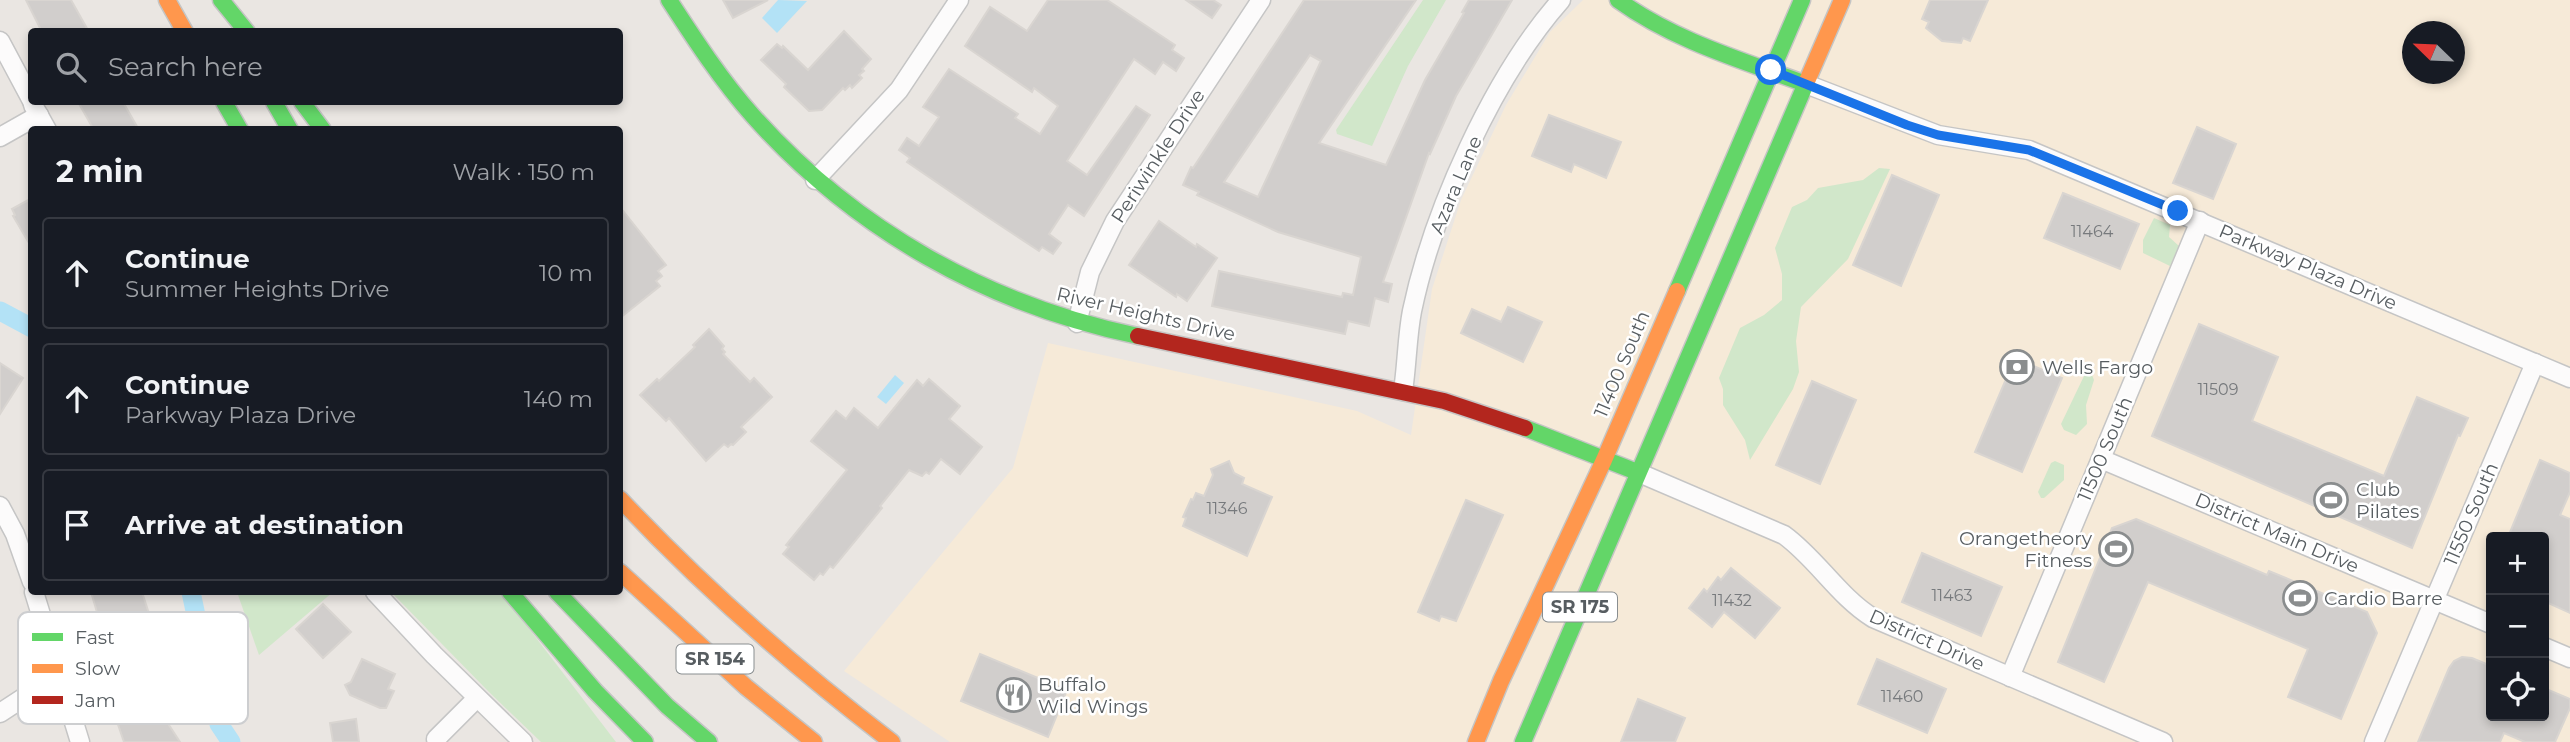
<!DOCTYPE html>
<meta charset="utf-8">
<style>
body{margin:0;font-family:Montserrat,sans-serif;background:#20242c;color:#f1f3f6}
.controls{position:absolute;right:21px;bottom:21px;display:grid;overflow:hidden;border-radius:7px;box-shadow:0 4px 10px #0003}
.controls button{width:63px;height:63px;display:grid;place-items:center;padding:0;border:0;border-bottom:2px solid #363941;background:#171b24;color:#f1f3f6;font:35px sans-serif}
.compass{position:absolute;left:2402px;top:21px;width:63px;height:63px;border-radius:50%;background:#171b24;box-shadow:0 4px 10px #0003;rotate:293deg}
.stop{position:absolute;width:21px;height:21px;margin:-16px;border:5px solid #1a73e8;border-radius:50%;background:#fff}
.stop.end{background:#1a73e8;border-color:#fff;box-shadow:0 2px 7px #0008}
.list{margin:0;padding:0;list-style:none}
h2{display:flex;justify-content:space-between;align-items:center;height:91px;margin:0;padding:0 28px;font-size:30px}
h2 small{font-size:23px;font-weight:400;color:#9ea1a6}
.list li{display:grid;grid-template-columns:46px 1fr auto;gap:21px;align-items:center;box-sizing:border-box;height:112px;margin:0 14px 14px;padding:0 14px;border:2px solid #363941;border-radius:7px}
.list b{display:block;font-size:26px;white-space:nowrap}
.list p{margin:0;font-size:23px;white-space:nowrap;color:#9ea1a6}
.list em{font-size:23px;font-style:normal;color:#9ea1a6}
.icon{flex:none;width:38px;height:38px;fill:none;stroke:currentColor;stroke-width:2;stroke-linecap:round;stroke-linejoin:round}
.map{position:relative;flex:none;width:2570px;height:742px;overflow:hidden}
.search{position:absolute;background:#171b24;box-shadow:0 4px 10px #0003;left:28px;top:28px;width:595px;height:77px;display:flex;align-items:center;gap:18px;box-sizing:border-box;padding:0 24px;border-radius:7px;color:#9ea1a6;font-size:26px}
.panel{position:absolute;background:#171b24;box-shadow:0 4px 10px #0003;left:28px;top:126px;width:595px;height:469px;border-radius:7px}
.map>svg:first-child{display:block}
.commercial{fill:#f6ead8;fill-rule:evenodd}
.green{fill:#d1e7ca}
.water{fill:#b3e2f6}
.lines{fill:none;stroke-linecap:round;stroke-linejoin:round}
.canal{stroke:#b3e2f6;stroke-width:19}
.building{fill:#d1cecc;stroke:#d9d5d1;stroke-width:2;fill-rule:evenodd}
.street-casing{stroke:#c5c5c5;stroke-width:21}
.fast-casing{stroke:#c5c5c4;stroke-width:19}
.slow-casing{stroke:#c5c5c4;stroke-width:19}
.jam-casing{stroke:#c5c5c4;stroke-width:19}
.street{stroke:#fcfbfb;stroke-width:18}
.fast{stroke:#63d668;stroke-width:16}
.slow{stroke:#ff974d;stroke-width:16}
.jam{stroke:#b3261e;stroke-width:16}
.route{stroke:#1a73e8;stroke-width:9}
.labels{text-anchor:middle;dominant-baseline:central;stroke-width:5;stroke-linejoin:round;paint-order:stroke}
.number-label{font-size:16px;fill:#777a7d}
.shield{fill:#fff;stroke:#898e90;stroke-width:2}
.shield-label{font-size:18px;font-weight:bold;fill:#575d61}
.street-label{font-size:19px;fill:#575d61;stroke:#fff}
.poi-label{font-size:19px;fill:#575d61;stroke:#fff;text-anchor:start}
.key{fill:#fff;stroke:#cdced0;stroke-width:2}
.key-label{font-size:19px;fill:#575d61}
</style>
<div class="map">
<svg width="2570" height="742" viewBox="0 0 2570 742">
<rect width="100%" height="100%" fill="#eae6e2"/>
<path class="commercial" d="M1583,0H2570V742H950L844,671L1013,468L1048,343L1357,411L1411,435L1432,289L1461,200L1506,105L1550,32ZM2412,32H2454V74H2412ZM2491,537H2544V716H2491Z"/>
<g class="green">
<path d="M1423,0H1446L1408,66L1372,146L1337,134L1336,130Z"/>
<path d="M1879,168L1890,169L1848,259L1801,307L1796,341L1799,372L1793,389L1750,460L1745,440L1723,405V389L1719,378L1740,328L1764,315L1782,300V274L1775,248L1792,207L1807,200L1818,188L1863,180Z"/>
<path d="M2154,218L2170,225L2169,237L2179,246L2170,266L2143,253V240Z"/>
<path d="M2085,374L2092,375L2094,380L2086,405L2087,424L2076,435L2064,430L2061,424Z"/>
<path d="M2055,461L2064,465V480L2044,498H2041L2038,492L2051,463Z"/>
<path d="M237,592H333L259,655Z"/>
<path d="M391,592H501L616,742H541L489,692Z"/>
</g>
<g class="water">
<path d="M778,0L807,1L777,33L762,18Z"/>
<path d="M895,375L904,383L886,404L877,397Z"/>
</g>
<g class="lines">
<g class="canal">
<path d="M0,311L32,328"/>
<path d="M191,592L219,724L231,742"/>
</g>
</g>
<g class="building">
<path d="M26,0H71L89,32H42Z"/>
<path d="M723,0H768L733,18Z"/>
<path d="M1048,0H1107L1175,45L1172,50L1184,58L1176,71L1163,62L1155,74L1134,59L1067,161L1087,175L1136,106L1150,115L1084,216L1068,205L1049,234L1061,243L1053,254L1042,247L1039,251L983,214L907,162L910,158L899,150L907,138L919,146L939,117L923,107L949,69L1018,114L1015,118L1040,134L1058,106L1034,88L1032,92L965,46L990,7L1027,31Z"/>
<path d="M1186,0H1213L1221,5L1212,18Z"/>
<path d="M1304,0H1416L1319,143L1386,165L1425,80L1464,13L1462,12L1469,0H1512L1456,96L1430,154L1429,153L1383,282L1392,284L1388,302L1375,298L1369,326L1348,321L1345,334L1212,306L1219,271L1342,297L1343,293L1353,295L1361,257L1278,232L1197,195L1199,192L1183,185L1191,167L1193,168ZM1310,55L1321,61L1258,197L1224,182Z"/>
<path d="M1930,0H1988L1970,41L1963,38L1961,43L1942,41L1926,28L1929,22L1922,19Z"/>
<path d="M844,31L871,59L862,69L864,71L859,75L862,78L852,88L850,85L845,90L843,88L822,110L809,111L784,87L786,84L761,60L777,44L782,48L783,46L808,70Z"/>
<path d="M78,102H123L139,130H94Z"/>
<path d="M1549,115L1621,142L1606,178L1574,164L1571,172L1532,156Z"/>
<path d="M2197,127L2236,144L2213,199L2173,183Z"/>
<path d="M1892,175L1939,195L1901,286L1853,265Z"/>
<path d="M2063,193L2139,224L2120,269L2044,238Z"/>
<path d="M32,198V248L13,216L15,215L12,209Z"/>
<path d="M620,207L666,265L658,271L662,276L656,281L660,286L620,318Z"/>
<path d="M1159,221L1196,247L1197,244L1217,258L1187,301L1177,294L1176,297L1129,265Z"/>
<path d="M1508,307L1542,322L1523,362L1461,333L1472,309L1501,322Z"/>
<path d="M2199,324L2278,357L2252,421L2384,476L2417,397L2468,418L2460,436L2458,435L2412,548L2152,436Z"/>
<path d="M709,329L724,346L722,349L725,352L723,354L750,382L754,378L772,397L741,427L746,432L733,445L731,444L728,447L724,444L706,461L669,418L666,421L640,395L657,379L659,381L695,347L693,345Z"/>
<path d="M2015,358L2062,378L2022,472L1975,452Z"/>
<path d="M0,363L23,378L0,414Z"/>
<path d="M929,379L960,406L949,419L982,447L960,474L941,459L929,474L926,472L922,476L909,470L880,506L882,508L833,568L830,566L823,575L820,573L814,580L783,554L789,547L786,545L847,470L811,441L836,411L846,419L854,408L878,428L917,380L923,386Z"/>
<path d="M1812,381L1856,400L1820,484L1776,465Z"/>
<path d="M2540,460L2570,473V492L2560,515L2570,519V613L2544,601V537H2508Z"/>
<path d="M1229,461L1234,473L1244,478L1242,484L1272,497L1247,556L1183,526L1186,518L1183,517L1191,499L1193,500L1196,493L1204,496L1213,475L1211,469Z"/>
<path d="M1466,500L1503,515L1456,621L1441,616L1439,621L1418,612Z"/>
<path d="M2136,519L2267,575L2269,571L2367,612L2377,633L2341,719L2288,697L2308,649L2148,582L2104,682L2058,662L2112,528Z"/>
<path d="M1922,553L2002,587L1981,636L1902,602Z"/>
<path d="M1731,568L1780,608L1755,638L1724,612L1712,627L1689,608L1704,589L1707,592L1718,577L1721,580Z"/>
<path d="M91,592H142L153,626L159,624L166,647L159,649L162,659L149,663L167,722L180,742H124L111,704L119,701L115,680L122,678L115,651L109,653Z"/>
<path d="M323,604L351,632L323,658L296,629Z"/>
<path d="M980,654L1067,690L1048,737L961,701Z"/>
<path d="M2462,657L2472,658L2491,666V716H2544V688L2570,699V708L2555,742H2525L2504,733L2500,742H2418L2449,668L2454,661Z"/>
<path d="M362,659L395,674L388,689L394,691L386,708H380L350,695L345,685L351,682Z"/>
<path d="M1877,659L1946,689L1927,733L1858,704Z"/>
<path d="M1638,699L1685,718L1675,742H1621Z"/>
<path d="M356,719L359,742H333L330,723Z"/>
</g>
<g class="lines">
<g class="street-casing">
<g id="street">
<path d="M0,41L32,101"/>
<path d="M1806,84L1938,135L2029,150L2570,378"/>
<path d="M33,105L47,130"/>
<path d="M0,137L39,115"/>
<path d="M815,180L899,90L959,0"/>
<path d="M1077,323L1090,272L1115,221L1261,0"/>
<path d="M1403,391C1407,365 1407,337 1412,311C1433,211 1493,77 1561,0"/>
<path d="M2101,459L2491,624"/>
<path d="M1637,472L1784,535C1817,559 1838,596 1873,618L2163,742"/>
<path d="M0,506L15,534L32,582"/>
<path d="M34,592L80,742"/>
<path d="M375,592L434,655L523,742"/>
<path d="M2544,647L2570,658"/>
<path d="M2010,677L2200,221"/>
<path d="M0,713L29,694L60,685"/>
<path d="M436,739L477,698"/>
<path d="M2374,742L2535,363"/>
</g>
</g>
<g class="fast-casing">
<g id="fast">
<path d="M221,0L247,32"/>
<path d="M669,0C695,40 721,80 753,116C855,230 988,305 1138,336"/>
<path d="M1618,0C1675,41 1741,60 1806,84"/>
<path d="M224,102L240,130"/>
<path d="M274,102L290,130"/>
<path d="M302,102L323,130"/>
<path d="M1677,291L1802,0"/>
<path d="M1525,428L1637,472"/>
<path d="M510,592L595,691L645,742"/>
<path d="M557,592L667,706L709,742"/>
<path d="M1523,742L1807,81"/>
</g>
</g>
<g class="slow-casing">
<g id="slow">
<path d="M167,0L185,32"/>
<path d="M1807,81L1842,0"/>
<path d="M620,499C704,588 795,668 892,742"/>
<path d="M620,572L746,687L814,742"/>
<path d="M1476,742L1501,681L1604,460L1677,291"/>
</g>
</g>
<g class="jam-casing">
<path id="jam" d="M1138,336L1444,401L1525,428"/>
</g>
<use href="#street" class="street"/>
<use href="#fast" class="fast"/>
<use href="#slow" class="slow"/>
<use href="#jam" class="jam"/>
</g>
<g class="lines">
<path class="route" d="M1771,70L1907,125L1938,135L2029,150L2178,211"/>
</g>
<defs>
<g id="bank-ring" transform="scale(1.75)"><circle r="9.5" fill="#fff" stroke="#8a8d8e" stroke-width="1.5"/><path d="M-6-4H6V4H-6ZM0-2.3a2.3 2.3 0 1 0 0 4.6a2.3 2.3 0 1 0 0-4.6Z" fill="#8a8d8e"/></g>
<g id="stadium-ring" transform="scale(1.75)"><circle r="9.5" fill="#fff" stroke="#8a8d8e" stroke-width="1.5"/><path d="M0-5a6.5 5 0 1 0 0 10a6.5 5 0 1 0 0-10ZM-3.5-1.8h7v3.6h-7Z" fill="#8a8d8e"/></g>
<g id="restaurant-ring" transform="scale(1.75)"><circle r="9.5" fill="#fff" stroke="#8a8d8e" stroke-width="1.5"/><path d="M-5-6h1v4h1v-4h1v4h1v-4h1v5L-1.5 .5V6h-2V.5L-5-1ZM5-6V6H3V1.5H1.5Q1.5-4 5-6Z" fill="#8a8d8e"/></g>
</defs>
<g fill-rule="evenodd">
<use href="#bank-ring" x="2017" y="367"/>
<use href="#stadium-ring" x="2331" y="500"/>
<use href="#stadium-ring" x="2116" y="549"/>
<use href="#stadium-ring" x="2300" y="598"/>
<use href="#restaurant-ring" x="1014" y="695"/>
</g>
<g class="labels">
<g class="number-label">
<text x="2092" y="231">11464</text>
<text x="2218" y="389">11509</text>
<text x="1227" y="508">11346</text>
<text x="1952" y="595">11463</text>
<text x="1732" y="600">11432</text>
<text x="1902" y="696">11460</text>
</g>
<g class="shield">
<rect x="1543" y="592.5" width="74" height="29" rx="5"/>
<rect x="676.5" y="644.5" width="77" height="29" rx="5"/>
</g>
<g class="shield-label">
<text x="1580" y="607">SR 175</text>
<text x="715" y="659">SR 154</text>
</g>
<g class="street-label">
<text transform="translate(1158 156) rotate(-57)">Periwinkle Drive</text>
<text transform="translate(1456 185) rotate(-67)">Azara Lane</text>
<text transform="translate(2308 267) rotate(23)">Parkway Plaza Drive</text>
<text transform="translate(1146 314) rotate(13)">River Heights Drive</text>
<text transform="translate(1622 364) rotate(-67)">11400 South</text>
<text transform="translate(2105 449) rotate(-67)">11500 South</text>
<text transform="translate(2471 514) rotate(-67)">11550 South</text>
<text transform="translate(2277 533) rotate(23)">District Main Drive</text>
<text transform="translate(1927 640) rotate(24)">District Drive</text>
</g>
<g class="poi-label">
<text x="2042" y="367">Wells Fargo</text>
<text x="2356" y="489">Club<tspan x="2356" dy="22">Pilates</tspan></text>
<text x="2092" y="538" text-anchor="end">Orangetheory<tspan x="2092" dy="22">Fitness</tspan></text>
<text x="2324" y="598">Cardio Barre</text>
<text x="1038" y="684">Buffalo<tspan x="1038" dy="22">Wild Wings</tspan></text>
</g>
</g>
<rect x="18" y="612" width="230" height="112" rx="10" class="key"/>
<rect x="32" y="633" width="31" height="8" fill="#63d668"/>
<rect x="32" y="664" width="31" height="9" fill="#ff974d"/>
<rect x="32" y="696" width="31" height="8" fill="#b3261e"/>
<g class="key-label">
<text x="75" y="644">Fast</text>
<text x="75" y="675">Slow</text>
<text x="75" y="707">Jam</text>
</g>
</svg>
<div class="controls">
<button>+</button>
<button>−</button>
<button><svg class="icon" aria-label="locate" viewBox="0 0 24 24"><circle cx="12" cy="12" r="6"/><path d="M12 2v4M12 18v4M2 12h4M18 12h4"/></svg></button>
</div>
<svg class="compass" viewBox="-18 -18 36 36"><path d="M0-13l5 13h-10z" fill="#e53935"/><path d="M0 13l5-13h-10z" fill="#9ea1a6"/></svg>
<div class="stop" style="left:1771px;top:70px"></div>
<div class="stop end" style="left:2178px;top:211px"></div>
<div class="search"><svg class="icon" aria-label="search" viewBox="0 0 24 24"><circle cx="10" cy="10" r="6"/><path d="M15 15l6 6"/></svg>Search here</div>
<section class="panel">
<h2>2 min<small>Walk · 150 m</small></h2>
<ul class="list">
<li><svg class="icon" aria-label="ahead" viewBox="0 0 24 24"><path d="M12 20V5M6 11l6-6 6 6"/></svg><div><b>Continue</b><p>Summer Heights Drive</p></div><em>10 m</em></li>
<li><svg class="icon" aria-label="ahead" viewBox="0 0 24 24"><path d="M12 20V5M6 11l6-6 6 6"/></svg><div><b>Continue</b><p>Parkway Plaza Drive</p></div><em>140 m</em></li>
<li><svg class="icon" aria-label="arrive" viewBox="0 0 24 24"><path d="M6 21V4h12l-3 4 3 4H6"/></svg><div><b>Arrive at destination</b></div></li>
</ul>
</section>
</div>
